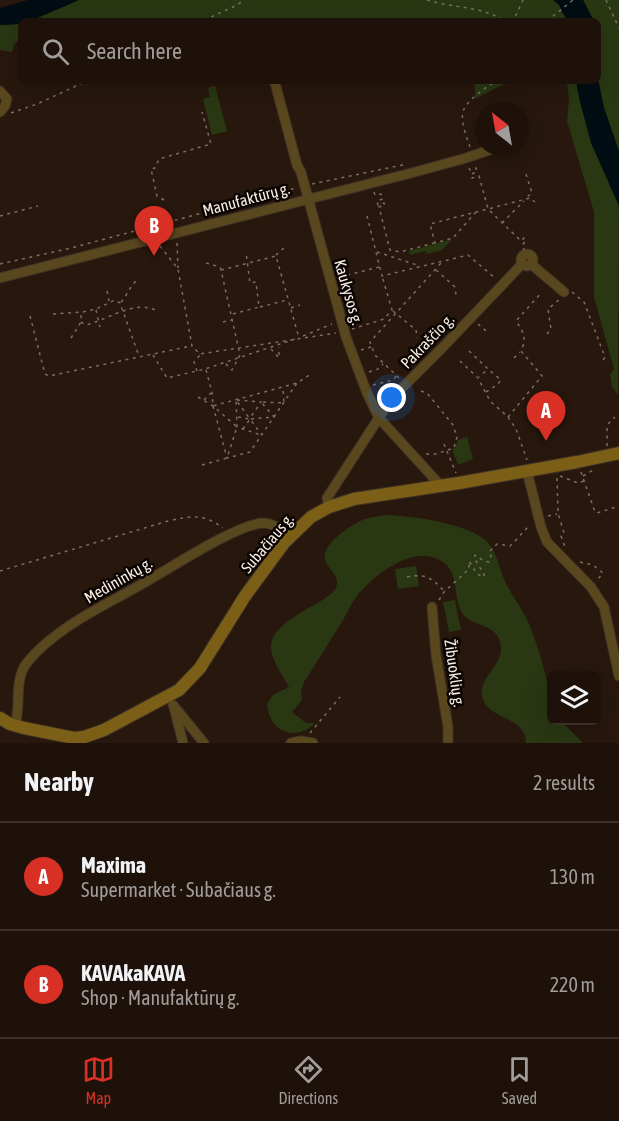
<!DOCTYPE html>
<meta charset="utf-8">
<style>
body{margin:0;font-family:"Asap Condensed",sans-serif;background:#251a12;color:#f1f3f6}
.controls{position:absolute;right:18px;bottom:18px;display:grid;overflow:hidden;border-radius:9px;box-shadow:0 6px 24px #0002}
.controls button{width:54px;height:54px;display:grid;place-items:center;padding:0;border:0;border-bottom:2px solid #3b312a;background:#1d1109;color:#f1f3f6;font:30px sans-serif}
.compass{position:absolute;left:475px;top:102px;width:54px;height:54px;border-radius:50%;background:#1d1109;box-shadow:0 6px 24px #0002;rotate:329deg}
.you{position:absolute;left:392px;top:398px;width:21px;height:21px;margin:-15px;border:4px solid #fff;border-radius:50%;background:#1a73e8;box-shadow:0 0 0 9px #1a73e833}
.badge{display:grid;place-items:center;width:39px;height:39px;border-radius:50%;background:#d93025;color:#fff;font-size:20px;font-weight:700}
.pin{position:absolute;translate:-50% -50px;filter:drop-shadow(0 2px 3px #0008)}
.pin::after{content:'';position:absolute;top:32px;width:21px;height:18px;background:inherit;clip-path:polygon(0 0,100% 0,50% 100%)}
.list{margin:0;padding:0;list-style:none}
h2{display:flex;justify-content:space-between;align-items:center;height:78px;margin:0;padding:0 24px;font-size:26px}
h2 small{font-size:20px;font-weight:400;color:#a09d9c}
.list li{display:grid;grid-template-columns:39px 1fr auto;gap:18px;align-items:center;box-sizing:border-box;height:108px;padding:0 24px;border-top:2px solid #3b312a}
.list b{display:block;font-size:22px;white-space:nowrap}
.list p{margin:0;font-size:20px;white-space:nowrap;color:#a09d9c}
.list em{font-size:20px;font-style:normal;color:#a09d9c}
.icon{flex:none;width:33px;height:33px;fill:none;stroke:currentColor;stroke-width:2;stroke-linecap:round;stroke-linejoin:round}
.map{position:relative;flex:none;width:619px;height:743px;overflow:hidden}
.search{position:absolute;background:#1d1109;box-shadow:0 6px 24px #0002;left:18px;right:18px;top:18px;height:66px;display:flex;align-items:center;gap:15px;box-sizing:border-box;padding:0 21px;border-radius:9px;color:#a09d9c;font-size:22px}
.sheet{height:294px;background:#1d1109}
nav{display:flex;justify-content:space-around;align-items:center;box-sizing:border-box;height:84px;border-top:2px solid #3b312a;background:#1d1109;font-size:16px;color:#a09d9c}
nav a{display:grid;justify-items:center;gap:3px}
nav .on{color:#d93025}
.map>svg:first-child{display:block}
.green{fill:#293713}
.water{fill:#000d12}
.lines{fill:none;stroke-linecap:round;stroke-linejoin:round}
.street-casing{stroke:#403126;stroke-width:11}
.secondary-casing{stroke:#403126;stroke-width:14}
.path{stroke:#7c6d64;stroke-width:1.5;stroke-dasharray:3 4.5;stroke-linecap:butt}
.street{stroke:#59471e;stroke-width:9}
.secondary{stroke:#7c5f16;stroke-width:12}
.labels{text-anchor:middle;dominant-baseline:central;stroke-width:5;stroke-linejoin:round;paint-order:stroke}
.street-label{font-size:16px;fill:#f9ede6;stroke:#0b0502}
</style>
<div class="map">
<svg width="619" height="743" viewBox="0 0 619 743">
<rect width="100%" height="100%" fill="#27170c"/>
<g class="green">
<path d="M79,0H553L559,5L567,21H30Z"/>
<path d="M583,0H619V151L604,108L598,79V21H594Z"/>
<path d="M21,24V39L14,44L12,52L0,50V25Z"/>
<path d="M475,81H510L475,99Z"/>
<path d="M567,81H576L580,102L619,206L618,395L612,387L610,374L614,369L594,297V212L567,121L569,99Z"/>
<path d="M215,86L227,131L212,135L203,99L210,97L208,88Z"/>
<path d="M452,239L442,250L427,254L426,251L410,255L409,251Z"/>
<path d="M467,437L473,459L458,465L452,449L455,448L458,440Z"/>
<path d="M387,515C413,516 464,523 484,539C497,550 498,565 504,579C510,593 520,605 527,619C539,647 552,690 552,720L561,721L583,743H526C526,715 487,721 482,696C479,675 506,665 500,642C495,622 471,628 462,613C453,597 459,573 443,562C417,544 381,570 363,589C354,597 349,610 343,620C330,641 317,662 304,682L301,691L302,700L292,712L306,723H315C294,743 269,731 267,704L273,695L289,687C284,677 275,665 272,654C263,623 317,608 333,592C345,578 328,571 325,560C321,544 352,524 365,519C372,517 380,516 387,515Z"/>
<path d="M416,566L419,586L398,589L395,569Z"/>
<path d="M455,600L461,630L449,632L443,602Z"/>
</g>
<g class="water">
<path d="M28,0H79L30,21H21V24L0,25V8Z"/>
<path d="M553,0H583L594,21H567L559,5Z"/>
<path d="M598,79L604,108L619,151V206L591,143L580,102L576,81H598Z"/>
</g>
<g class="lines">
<g class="street-casing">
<g id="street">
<path d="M275,83L297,165L301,172L346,337L367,393L379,418L441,486"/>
<path d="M0,91L7,99L5,106L0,112"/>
<circle cx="527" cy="260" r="6"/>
<path d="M531,264L564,292"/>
<path d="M0,278L415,172L466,158L498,147"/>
<path d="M527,471L541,527L547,542L591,587L604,607L619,676"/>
<path d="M329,507L327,498L391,399L444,346L523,263"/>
<path d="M432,607L436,655L448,727V743"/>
<path d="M173,705L204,743"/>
<path d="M174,707L183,743"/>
<path d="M15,726C21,707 14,681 26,664C39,647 58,633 75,622C98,607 124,595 147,581C174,566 234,526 262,523C274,523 282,530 290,537"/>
<path d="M291,743L301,741L313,743"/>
</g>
</g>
<g class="secondary-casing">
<path id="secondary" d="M0,718L10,724L24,728L74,738L84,737L104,730L179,690L200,668L245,596L284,543L311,517L329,507L354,499L459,483L577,462L619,453"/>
</g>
<g class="path">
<path d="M427,0C453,8 481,6 505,21"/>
<path d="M606,0L619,28"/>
<path d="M205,21C217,12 232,10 244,0"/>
<path d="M510,21L515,17L523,0"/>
<path d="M547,21L573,0"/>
<path d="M416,81V85"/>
<path d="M11,113L37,104L87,81"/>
<path d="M470,147C467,138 459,119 464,109C468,100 488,85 497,81"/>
<path d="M469,168L470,170L476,168L477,172L471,174L472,178L479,176L488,209L521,241L524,238L526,241L522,245L526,254"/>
<path d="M526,174L532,193L527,197"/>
<path d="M312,184L407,164"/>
<path d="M374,192L375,195L381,194L383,199L377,201L378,205L384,203L385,205L379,207L390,250L400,252L434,243"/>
<path d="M164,200L157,196L151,169L155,168L159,159L211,144L202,112"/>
<path d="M476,212L453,238L435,243L430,224L530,198L535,202"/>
<path d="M0,216L38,206"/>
<path d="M367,216L382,276L468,255L495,278"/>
<path d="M502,223L524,201"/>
<path d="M177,243L178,268"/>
<path d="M160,246L178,269L192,346L200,354L336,333"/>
<path d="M377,252L420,266"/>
<path d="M276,255L287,245"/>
<path d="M206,263L220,267L221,270L240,355L232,370L225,363"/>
<path d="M0,264L71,248L296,188"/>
<path d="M221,270L276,256L299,338"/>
<path d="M436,270L455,287L456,295"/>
<path d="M340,277L379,267"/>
<path d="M107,291L109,301"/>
<path d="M572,292L584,302L605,357L601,364"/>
<path d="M121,302C128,295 130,284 139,279"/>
<path d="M260,307L287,300"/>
<path d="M291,308L300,305"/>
<path d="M96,310L100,327"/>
<path d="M393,311L416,330L417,338"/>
<path d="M53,314L83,312L96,309L115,300L120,303L139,356"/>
<path d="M233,314L259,307L256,282L250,283L246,252"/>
<path d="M30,316L45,374L49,376L191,346"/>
<path d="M81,322L86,325C107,320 134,300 155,310"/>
<path d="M223,322L232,320"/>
<path d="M478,324L486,331"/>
<path d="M352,329L384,319L392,310L382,276"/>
<path d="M547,334L551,329L548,309L560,299"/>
<path d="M303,336L332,324"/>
<path d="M71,338L81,322V313"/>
<path d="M271,349L279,358V347"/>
<path d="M361,350L371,347"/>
<path d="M469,351L488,369L479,377"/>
<path d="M153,355L167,378L205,369L295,339"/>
<path d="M514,358L520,352"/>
<path d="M460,361L478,378L490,401L508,417L516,429L527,460"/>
<path d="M206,370L212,392L213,406L297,383L311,374"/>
<path d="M197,371L194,362L200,355"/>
<path d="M369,372L378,369L383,364"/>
<path d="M399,378L375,355L370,342L442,262"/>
<path d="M373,385L393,380L396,376"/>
<path d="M421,391L427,393L453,425L457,437L454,448L436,454H426"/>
<path d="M486,392L497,385L501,380L488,369"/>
<path d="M198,397L213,406L237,427L227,458L202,465"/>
<path d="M204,400L211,393"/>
<path d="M237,400L261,402L250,418"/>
<path d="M213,406L227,458L250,452L297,383"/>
<path d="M238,417L250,419L261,434"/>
<path d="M508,417L542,376L521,351C527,338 524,333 516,321L542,292"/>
<path d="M251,419L274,417L261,402L284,403L283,388"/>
<path d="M243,429L250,419L236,400L237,427L261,435"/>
<path d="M444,444L456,473"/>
<path d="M607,446V425L615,417"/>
<path d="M581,472L595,512L597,513L619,506"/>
<path d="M560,476L578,483L584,481"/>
<path d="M583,476L595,469"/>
<path d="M557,478L558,513L564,533L561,536L565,547"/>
<path d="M548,516L557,514"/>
<path d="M580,562L593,565L603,573L596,581"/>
<path d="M0,571L168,521C190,516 203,513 223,528"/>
<path d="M407,577C425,573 432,578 444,591"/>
<path d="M439,600L444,592L469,569V561L477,574L484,577V574L474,558L475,555L484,561L489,562L491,556L489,552L497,544L510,546L530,525"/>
<path d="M310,733L340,697"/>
</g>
<use href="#street" class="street"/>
<use href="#secondary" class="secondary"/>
</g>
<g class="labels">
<g class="street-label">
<text transform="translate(246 199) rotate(-15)">Manufaktūrų g.</text>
<text transform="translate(349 292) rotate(74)">Kaukysos g.</text>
<text transform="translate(427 341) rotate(-46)">Pakraščio g.</text>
<text transform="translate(267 543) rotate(-50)">Subačiaus g.</text>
<text transform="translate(118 580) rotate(-30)">Medininkų g.</text>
<text transform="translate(455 673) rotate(82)">Žibuoklių g.</text>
</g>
</g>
</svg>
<div class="controls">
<button><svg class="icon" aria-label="layers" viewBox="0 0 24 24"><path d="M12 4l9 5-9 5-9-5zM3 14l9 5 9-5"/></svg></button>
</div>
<svg class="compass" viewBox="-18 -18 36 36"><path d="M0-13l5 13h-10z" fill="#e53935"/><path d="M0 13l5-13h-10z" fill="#a09d9c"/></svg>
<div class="you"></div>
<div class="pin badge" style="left:546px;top:441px">A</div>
<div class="pin badge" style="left:154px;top:256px">B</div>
<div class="search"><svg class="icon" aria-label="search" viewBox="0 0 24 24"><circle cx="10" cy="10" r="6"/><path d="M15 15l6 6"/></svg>Search here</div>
</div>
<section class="sheet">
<h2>Nearby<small>2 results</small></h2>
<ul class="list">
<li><span class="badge">A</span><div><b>Maxima</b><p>Supermarket · Subačiaus g.</p></div><em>130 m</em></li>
<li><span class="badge">B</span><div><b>KAVAkaKAVA</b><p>Shop · Manufaktūrų g.</p></div><em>220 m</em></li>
</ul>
</section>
<nav>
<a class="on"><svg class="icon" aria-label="map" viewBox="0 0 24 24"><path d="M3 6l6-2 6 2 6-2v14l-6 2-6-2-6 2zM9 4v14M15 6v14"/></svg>Map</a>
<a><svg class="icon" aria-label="directions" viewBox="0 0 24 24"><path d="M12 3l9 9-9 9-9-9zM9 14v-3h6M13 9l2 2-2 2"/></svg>Directions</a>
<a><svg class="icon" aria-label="saved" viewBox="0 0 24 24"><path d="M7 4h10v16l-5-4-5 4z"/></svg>Saved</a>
</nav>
